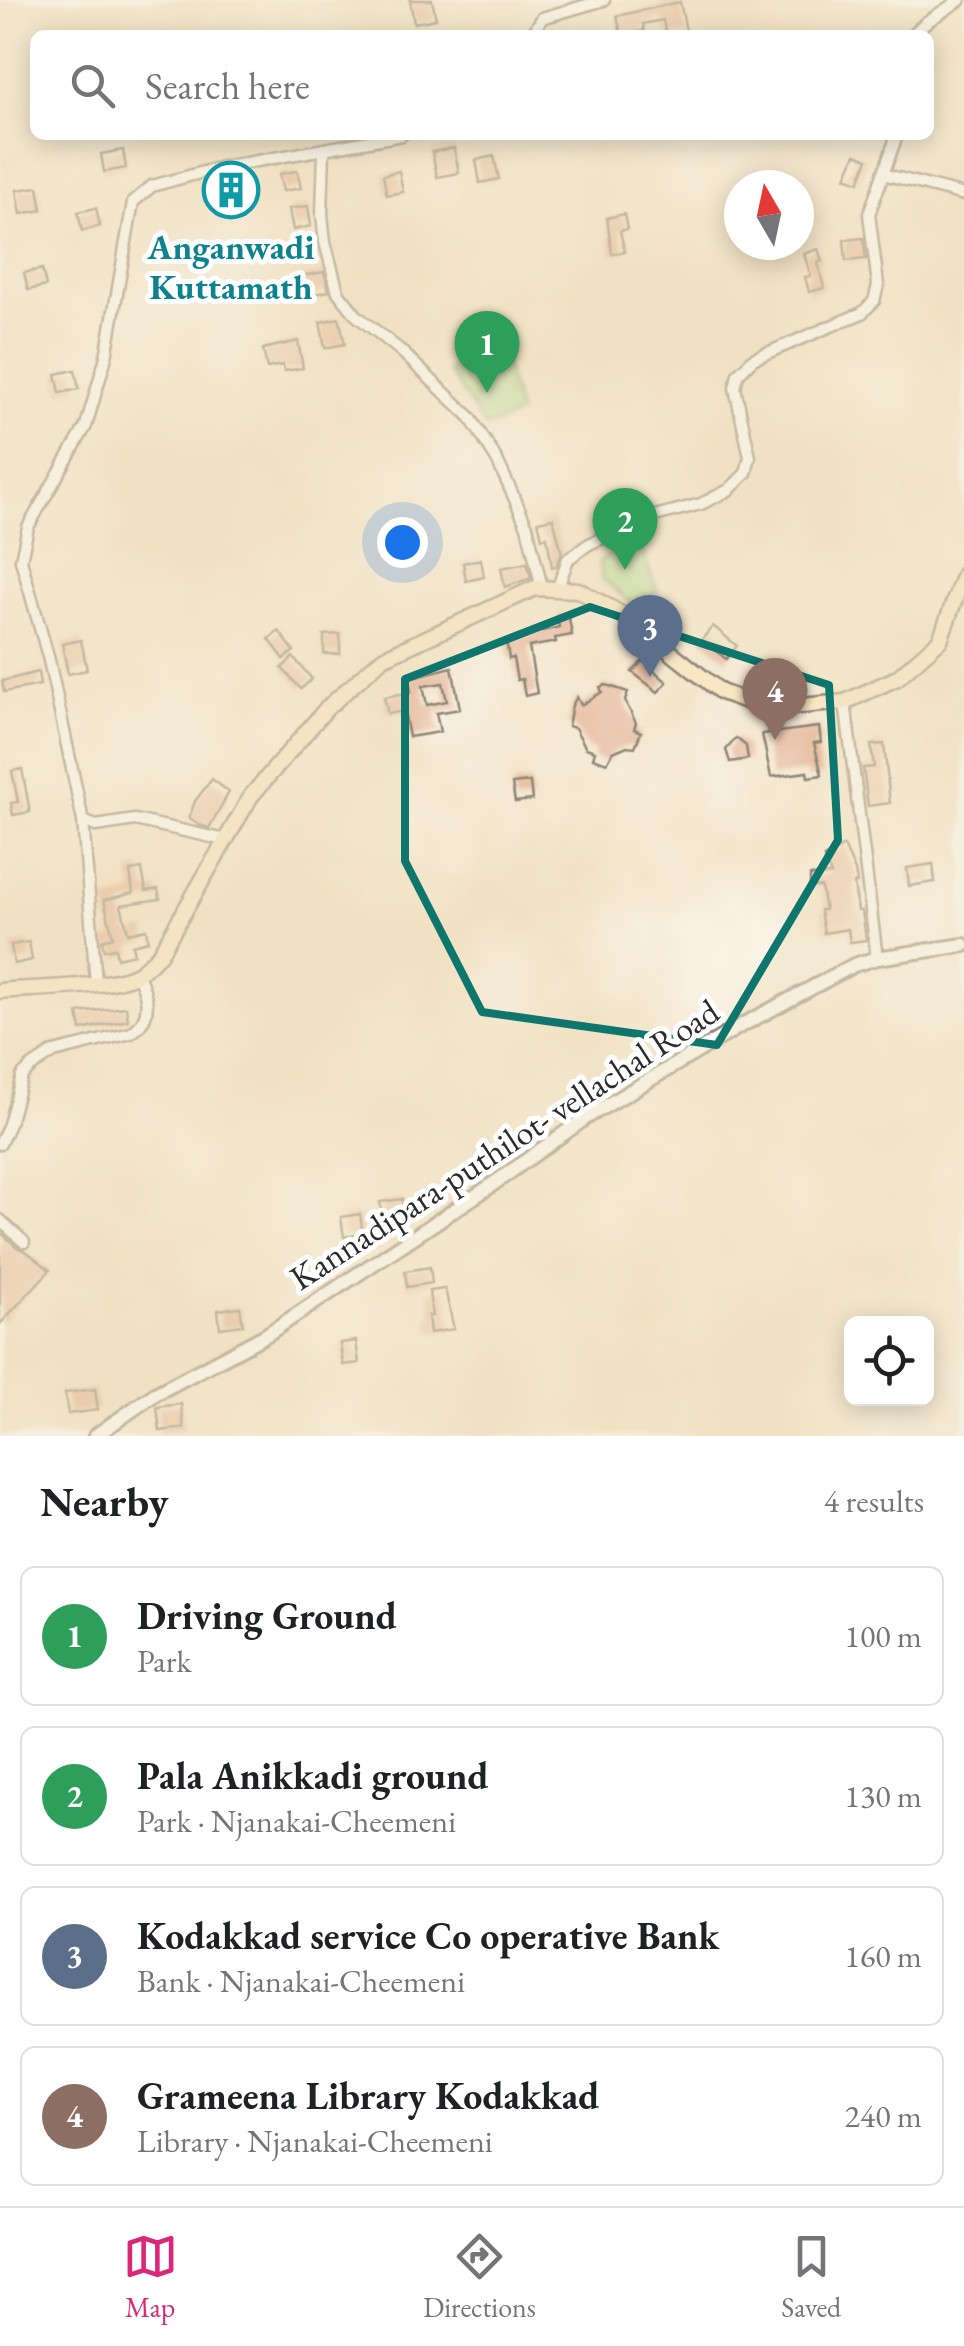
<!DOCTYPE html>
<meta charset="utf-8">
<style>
body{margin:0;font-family:"EB Garamond",serif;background:#f6f6f6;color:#202124}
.controls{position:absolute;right:30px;bottom:30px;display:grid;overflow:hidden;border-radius:15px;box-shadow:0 5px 25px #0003}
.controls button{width:90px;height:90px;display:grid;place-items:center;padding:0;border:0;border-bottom:2px solid #e0e0e0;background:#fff;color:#202124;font:50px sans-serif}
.compass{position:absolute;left:724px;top:170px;width:90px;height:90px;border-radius:50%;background:#fff;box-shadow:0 5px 25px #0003;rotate:351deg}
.you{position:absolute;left:402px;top:542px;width:35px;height:35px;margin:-25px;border:8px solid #fff;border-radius:50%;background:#1a73e8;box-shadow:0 0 0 15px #1a73e833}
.badge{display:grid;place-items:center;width:65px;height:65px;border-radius:50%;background:#db2777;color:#fff;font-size:32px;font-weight:700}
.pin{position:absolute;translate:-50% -82px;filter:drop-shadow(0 2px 5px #0008)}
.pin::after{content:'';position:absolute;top:52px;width:35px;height:30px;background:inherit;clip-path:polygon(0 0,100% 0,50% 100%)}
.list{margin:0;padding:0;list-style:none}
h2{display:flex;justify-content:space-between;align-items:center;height:130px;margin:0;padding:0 40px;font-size:42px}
h2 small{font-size:32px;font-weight:400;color:#757577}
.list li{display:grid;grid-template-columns:65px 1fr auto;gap:30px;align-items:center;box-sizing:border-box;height:140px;margin:0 20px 20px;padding:0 20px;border:2px solid #e0e0e0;border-radius:15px}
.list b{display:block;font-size:38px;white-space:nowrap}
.list p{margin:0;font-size:32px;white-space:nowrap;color:#757577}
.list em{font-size:32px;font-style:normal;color:#757577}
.icon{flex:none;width:55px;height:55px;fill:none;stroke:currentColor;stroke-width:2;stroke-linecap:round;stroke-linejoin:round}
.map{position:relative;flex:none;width:964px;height:1436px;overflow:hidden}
.search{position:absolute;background:#fff;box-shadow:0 5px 25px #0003;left:30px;right:30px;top:30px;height:110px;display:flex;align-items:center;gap:25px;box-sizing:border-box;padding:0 35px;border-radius:15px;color:#757577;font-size:38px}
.sheet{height:770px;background:#fff}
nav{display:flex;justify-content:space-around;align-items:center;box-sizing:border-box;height:140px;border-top:2px solid #e0e0e0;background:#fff;font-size:28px;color:#757577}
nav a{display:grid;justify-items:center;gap:5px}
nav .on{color:#db2777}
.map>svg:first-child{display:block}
.green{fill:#a4d685;stroke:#688058;stroke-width:2.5}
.building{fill:#e4b492;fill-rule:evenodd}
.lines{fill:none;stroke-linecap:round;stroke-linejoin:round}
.minor-casing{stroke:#8e8677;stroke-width:15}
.tertiary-casing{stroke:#8e8677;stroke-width:18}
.secondary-casing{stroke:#8e8677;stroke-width:19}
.minor{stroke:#fff;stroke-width:10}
.tertiary{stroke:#fff;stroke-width:12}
.secondary{stroke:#f9e7c3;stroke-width:14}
.marked{fill:none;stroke:#0f766e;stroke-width:8;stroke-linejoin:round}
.labels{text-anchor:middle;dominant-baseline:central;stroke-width:10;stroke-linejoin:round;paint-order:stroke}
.culture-label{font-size:35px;font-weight:bold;fill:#0d838f;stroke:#fff}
.street-label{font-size:35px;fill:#2b2b2b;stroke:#fff}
</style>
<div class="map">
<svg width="964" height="1436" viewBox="0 0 964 1436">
<rect width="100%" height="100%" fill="#fff"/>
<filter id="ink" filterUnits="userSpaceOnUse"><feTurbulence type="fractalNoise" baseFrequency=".01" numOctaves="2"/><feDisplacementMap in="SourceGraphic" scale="20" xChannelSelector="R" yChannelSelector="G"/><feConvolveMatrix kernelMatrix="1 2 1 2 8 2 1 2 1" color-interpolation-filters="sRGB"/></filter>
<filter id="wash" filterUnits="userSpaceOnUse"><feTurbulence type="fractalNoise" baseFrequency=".0048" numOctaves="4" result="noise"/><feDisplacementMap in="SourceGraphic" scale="40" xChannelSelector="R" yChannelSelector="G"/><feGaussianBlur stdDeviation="2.25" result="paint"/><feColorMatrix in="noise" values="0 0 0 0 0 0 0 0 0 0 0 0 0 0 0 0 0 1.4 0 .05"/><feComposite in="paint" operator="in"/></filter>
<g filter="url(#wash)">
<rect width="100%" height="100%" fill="#f1e1c3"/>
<g class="green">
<path d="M499,342L519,414L486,428L448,371Z"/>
<path d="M635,535L658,591L636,607L602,579L599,562Z"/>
</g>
<g id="blocks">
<g class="building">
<path d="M410,0H432L436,19L414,23Z"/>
<path d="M680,2L687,35H666L663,20L643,24L644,31L621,35L617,16Z"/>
<path d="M454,148L459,173L437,177L432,152Z"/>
<path d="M123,150L126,168L104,172L101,154Z"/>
<path d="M856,154L868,159L859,182L846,177Z"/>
<path d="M494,156L499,179L480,183L476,160Z"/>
<path d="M297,171L301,188L283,191L279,174Z"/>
<path d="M399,171L403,192L387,195L383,175Z"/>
<path d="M238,179L242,197L225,201L220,183Z"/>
<path d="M38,187L42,210L21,214L17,190Z"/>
<path d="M308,206L311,226L293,230L289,209Z"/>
<path d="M96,208L100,226L82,231L78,212Z"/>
<path d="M624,214L627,229L620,231L625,252L612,254L607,218Z"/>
<path d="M863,238L866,259L846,261L844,240Z"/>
<path d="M818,249L822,261L818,263L824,288L809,292L805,277L811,276L804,254Z"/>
<path d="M42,269L46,286L28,290L24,273Z"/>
<path d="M324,272L329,291L306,296L302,276Z"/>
<path d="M339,318L345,344L325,348L320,322Z"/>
<path d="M298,341L303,368L284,371L283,365L267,368L263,349Z"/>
<path d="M75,370L79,389L60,393L56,374Z"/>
<path d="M553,518L562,553L556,566L552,567L547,537L542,538L538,521Z"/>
<path d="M481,559L484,577L466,581L463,563Z"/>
<path d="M527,563L531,578L505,587L501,568Z"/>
<path d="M568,613L572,635L555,638L556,642L529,647L537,693L525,696L522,679L517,680L513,658L509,659L506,640L559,627L557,615Z"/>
<path d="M713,626L737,646L726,659L702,639Z"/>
<path d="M279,631L294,651L284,659L269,639Z"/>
<path d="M340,634V654H324V635Z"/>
<path d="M81,640L87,670L68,674L62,644Z"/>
<path d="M293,657L312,679L301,689L282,668Z"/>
<path d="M643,661L667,682L658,692L632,672Z"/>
<path d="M452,667L460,709L436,713L440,732L409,737L404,711L388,714L384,697L411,692L409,678ZM443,683L447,701L427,705L423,686Z"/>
<path d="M38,672L40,685L4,692L2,681Z"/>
<path d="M606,685L628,692L625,701L636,723L634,729L641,732L635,747L627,746L613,752L607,763L593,758L595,751L586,748L575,728L568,726L572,705L577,697L581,705L602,692L600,687Z"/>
<path d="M819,727L821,742L814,743L822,775L808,777L807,772L771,777L762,734Z"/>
<path d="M736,738L746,746L748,759L730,762L726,750Z"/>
<path d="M884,744L890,803L868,806L863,768L874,767L871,745Z"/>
<path d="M22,769L30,812L13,815L11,803L18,802L12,771Z"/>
<path d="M212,779L229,792L209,828L199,825L189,818L195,801Z"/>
<path d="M530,782L532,800L515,802L512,784Z"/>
<path d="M844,846L855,871L857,883L854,884L858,911H862L866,940L850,942L848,929L824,933L820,910H825L821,887H810V876L831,875L824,858Z"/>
<path d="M933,864L935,882L909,886L907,868Z"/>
<path d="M142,869L146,891L158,889L160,899L121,905L128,933L146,929L148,941L132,945L134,954L117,958L115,948L104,950L102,940L113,937L104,900L133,893L130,871Z"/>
<path d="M29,942L32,960L14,964L11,945Z"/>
<path d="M126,1007L128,1020L81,1030L78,1013Z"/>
<path d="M402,1199L405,1220L383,1223L380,1202Z"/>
<path d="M360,1214L363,1234L344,1237L341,1217Z"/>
<path d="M0,1232L18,1248L26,1251L50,1270L0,1324Z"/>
<path d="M430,1267L432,1283L407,1287L405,1271Z"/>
<path d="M445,1289L454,1329L430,1333L428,1316H432L429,1291Z"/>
<path d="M240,1307L243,1325L220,1328L218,1310Z"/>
<path d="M356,1341L359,1363L343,1365L340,1343Z"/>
<path d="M95,1389L98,1410L68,1414L65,1393Z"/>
<path d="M181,1404L184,1428L160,1431L157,1407Z"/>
</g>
</g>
</g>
<g filter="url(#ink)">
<use href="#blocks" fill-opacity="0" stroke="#8e8677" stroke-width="2.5"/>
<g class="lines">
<g class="minor-casing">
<g id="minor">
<path d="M532,35L542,18L604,0"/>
<path d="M912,35L925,23L960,0"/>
<path d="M324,149L322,215L325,242L338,292L357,316L401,351L470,417L497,460L527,526L542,588"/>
<path d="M883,174L964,195"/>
<path d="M557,590L568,559L589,544L651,517L701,504L729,490L746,473L750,457L735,388L738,374L753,359L862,313L874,301L878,285L869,214L897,135"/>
<path d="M845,702L877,958"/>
<path d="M83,821L96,983"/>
<path d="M225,840L135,820L96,826L83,821L49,660L21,560L28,527L86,426L106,357L133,202L152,186L218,168L402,135"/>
<path d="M0,1144L9,1124L22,1076L31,1067L54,1052L131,1033C154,1018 148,994 137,974"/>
<path d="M0,1220L24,1242"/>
</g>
</g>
<g class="tertiary-casing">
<path id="tertiary" d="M95,1436L155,1394L266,1335L489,1187L587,1117L737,1028L854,965L877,958L964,945"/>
</g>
<g class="secondary-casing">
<path id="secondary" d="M0,991C31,988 110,988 135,975C144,971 151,962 159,955L251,796L327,708L383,658L535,588L578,590L625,616L721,692L768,709L845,702L897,678L940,640L964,574"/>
</g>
<use href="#minor" class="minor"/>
<use href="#tertiary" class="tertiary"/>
<use href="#secondary" class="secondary"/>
</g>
</g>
<path d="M0 0H964V1436H0ZM590,607L829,685L838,840L717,1045L482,1012L405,861V679Z" fill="#f1e1c3" fill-opacity=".55" fill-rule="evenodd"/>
<path class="marked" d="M590,607L829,685L838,840L717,1045L482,1012L405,861V679Z"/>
<defs>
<g id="building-ring" transform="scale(2.875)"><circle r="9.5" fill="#fff" stroke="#0f9aa8" stroke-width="1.5"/><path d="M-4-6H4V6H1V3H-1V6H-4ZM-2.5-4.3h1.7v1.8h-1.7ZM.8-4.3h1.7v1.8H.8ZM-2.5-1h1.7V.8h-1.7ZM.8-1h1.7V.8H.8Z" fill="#0f9aa8"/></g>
</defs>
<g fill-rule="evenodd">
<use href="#building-ring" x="231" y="190"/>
</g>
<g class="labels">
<g class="culture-label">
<text x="231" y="246">Anganwadi<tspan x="231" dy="40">Kuttamath</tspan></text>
</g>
<g class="street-label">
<text transform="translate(504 1144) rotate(-33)">Kannadipara-puthilot- vellachal Road</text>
</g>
</g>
</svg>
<div class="controls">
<button><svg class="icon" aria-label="locate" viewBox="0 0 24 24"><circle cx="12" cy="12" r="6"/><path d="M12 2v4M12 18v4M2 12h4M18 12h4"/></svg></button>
</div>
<svg class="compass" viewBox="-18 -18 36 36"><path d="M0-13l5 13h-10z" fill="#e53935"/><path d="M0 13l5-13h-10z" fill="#757577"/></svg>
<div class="you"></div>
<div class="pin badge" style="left:487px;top:393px;background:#2e9e5b">1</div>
<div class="pin badge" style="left:625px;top:570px;background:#2e9e5b">2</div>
<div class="pin badge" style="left:650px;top:677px;background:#5c6f8a">3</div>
<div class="pin badge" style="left:775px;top:740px;background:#8d6e63">4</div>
<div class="search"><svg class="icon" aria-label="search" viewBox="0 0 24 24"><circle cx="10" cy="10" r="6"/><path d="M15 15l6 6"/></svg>Search here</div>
</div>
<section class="sheet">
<h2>Nearby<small>4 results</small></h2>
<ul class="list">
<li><span class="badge" style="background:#2e9e5b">1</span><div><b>Driving Ground</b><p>Park</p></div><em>100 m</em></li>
<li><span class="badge" style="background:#2e9e5b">2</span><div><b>Pala Anikkadi ground</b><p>Park · Njanakai-Cheemeni</p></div><em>130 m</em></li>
<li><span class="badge" style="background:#5c6f8a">3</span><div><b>Kodakkad service Co operative Bank</b><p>Bank · Njanakai-Cheemeni</p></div><em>160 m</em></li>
<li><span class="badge" style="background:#8d6e63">4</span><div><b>Grameena Library Kodakkad</b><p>Library · Njanakai-Cheemeni</p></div><em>240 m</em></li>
</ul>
</section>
<nav>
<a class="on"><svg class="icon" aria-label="map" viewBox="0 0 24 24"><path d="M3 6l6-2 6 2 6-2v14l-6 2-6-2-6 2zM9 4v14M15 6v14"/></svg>Map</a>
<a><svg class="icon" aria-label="directions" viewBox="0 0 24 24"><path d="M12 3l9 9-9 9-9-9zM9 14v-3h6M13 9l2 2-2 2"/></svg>Directions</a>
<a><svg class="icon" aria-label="saved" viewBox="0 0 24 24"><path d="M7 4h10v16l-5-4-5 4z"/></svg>Saved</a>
</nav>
